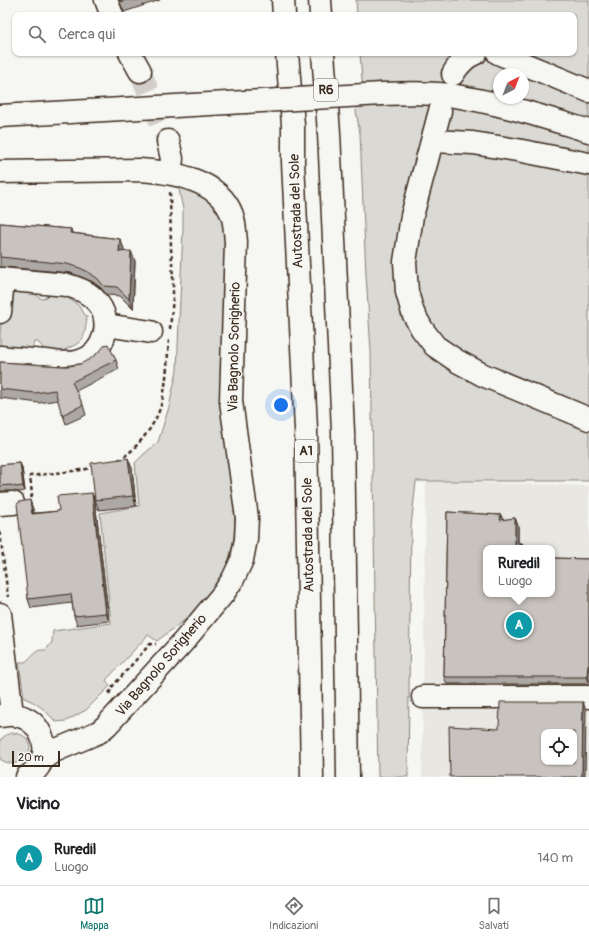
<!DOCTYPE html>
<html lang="it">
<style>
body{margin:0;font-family:Pangolin,sans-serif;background:#f2f2f2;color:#202124}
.controls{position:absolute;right:12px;bottom:12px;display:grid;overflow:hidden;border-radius:8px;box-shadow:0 1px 3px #0004}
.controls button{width:36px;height:36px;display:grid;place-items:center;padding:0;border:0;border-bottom:1px solid #e0e0e0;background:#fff;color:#202124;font:20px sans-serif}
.compass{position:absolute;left:493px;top:68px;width:36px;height:36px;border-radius:50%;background:#fff;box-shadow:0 1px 3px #0004;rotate:42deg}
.scale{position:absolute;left:12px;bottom:10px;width:48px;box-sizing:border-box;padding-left:4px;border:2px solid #3b2a1e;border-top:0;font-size:11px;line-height:14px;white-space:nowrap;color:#3b2a1e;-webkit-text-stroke:3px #f6f6f2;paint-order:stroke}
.you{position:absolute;left:281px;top:405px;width:14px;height:14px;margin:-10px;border:3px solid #fff;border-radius:50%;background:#1a73e8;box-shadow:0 0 0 6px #1a73e833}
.badge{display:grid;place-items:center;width:26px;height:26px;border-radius:50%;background:#0f766e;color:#fff;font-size:13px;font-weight:700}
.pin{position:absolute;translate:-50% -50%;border:2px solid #fff;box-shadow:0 1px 4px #0006}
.popup{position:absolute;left:483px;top:545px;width:72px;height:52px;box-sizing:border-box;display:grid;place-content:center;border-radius:8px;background:#fff;filter:drop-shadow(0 1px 3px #0005);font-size:13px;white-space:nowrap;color:#757577}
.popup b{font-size:15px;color:#202124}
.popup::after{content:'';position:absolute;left:50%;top:100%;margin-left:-8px;border:8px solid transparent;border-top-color:#fff}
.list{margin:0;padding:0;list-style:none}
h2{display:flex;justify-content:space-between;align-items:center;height:52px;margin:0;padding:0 16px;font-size:17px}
h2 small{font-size:13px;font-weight:400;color:#757577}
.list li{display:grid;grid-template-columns:26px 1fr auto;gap:12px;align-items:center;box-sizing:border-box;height:56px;padding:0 16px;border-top:1px solid #e0e0e0}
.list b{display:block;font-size:15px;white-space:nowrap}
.list p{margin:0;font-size:13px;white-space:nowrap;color:#757577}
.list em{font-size:13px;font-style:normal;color:#757577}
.icon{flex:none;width:22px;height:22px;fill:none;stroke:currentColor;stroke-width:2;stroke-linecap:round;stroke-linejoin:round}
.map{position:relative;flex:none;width:589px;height:777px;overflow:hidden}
.search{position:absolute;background:#fff;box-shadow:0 1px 3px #0004;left:12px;right:12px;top:12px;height:44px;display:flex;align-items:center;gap:10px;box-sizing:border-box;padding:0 14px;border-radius:8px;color:#757577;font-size:15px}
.sheet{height:108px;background:#fff}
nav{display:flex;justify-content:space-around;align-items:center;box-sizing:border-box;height:56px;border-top:1px solid #e0e0e0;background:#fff;font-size:11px;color:#757577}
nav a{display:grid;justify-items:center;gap:2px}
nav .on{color:#0f766e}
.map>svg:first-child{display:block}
.built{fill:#e8e7e2;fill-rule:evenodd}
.green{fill:#dad9d3;stroke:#8a8278;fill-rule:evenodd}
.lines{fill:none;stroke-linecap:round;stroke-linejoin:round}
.minor-tunnel{stroke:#d1cdc8;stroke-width:22;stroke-dasharray:22 11;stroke-linecap:butt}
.minor-casing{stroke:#3b2a1e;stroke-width:25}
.highway-casing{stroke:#3b2a1e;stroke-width:25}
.path{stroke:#3b2a1e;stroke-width:2.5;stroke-dasharray:4 3;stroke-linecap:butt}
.minor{stroke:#f6f6f2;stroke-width:22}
.highway{stroke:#f6f6f2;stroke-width:22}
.highway-bridge-casing{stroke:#3b2a1e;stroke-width:25;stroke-linecap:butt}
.highway-bridge{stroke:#f6f6f2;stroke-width:22}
.wall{fill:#aca8a3;stroke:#3b2a1e}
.shaded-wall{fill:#8c8885;stroke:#3b2a1e}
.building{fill:#c8c3be;stroke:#3b2a1e;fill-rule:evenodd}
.labels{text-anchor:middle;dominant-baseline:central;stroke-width:3;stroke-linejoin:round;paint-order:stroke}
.shield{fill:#f6f6f2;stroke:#73675e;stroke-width:1}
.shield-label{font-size:13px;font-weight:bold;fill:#3b2a1e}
.street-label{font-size:14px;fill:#3b2a1e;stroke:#f6f6f2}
</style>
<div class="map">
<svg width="589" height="777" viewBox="0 0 589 777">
<rect width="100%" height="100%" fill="#f6f6f2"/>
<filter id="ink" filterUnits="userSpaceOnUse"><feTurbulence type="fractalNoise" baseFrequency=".025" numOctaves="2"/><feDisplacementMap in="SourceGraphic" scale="8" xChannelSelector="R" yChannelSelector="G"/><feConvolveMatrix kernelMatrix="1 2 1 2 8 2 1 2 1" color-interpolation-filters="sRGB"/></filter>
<g filter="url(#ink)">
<path class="built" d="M426,481L589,486V777H422ZM486,548H552V594H486ZM544,732H574V762H544Z"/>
<g class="green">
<path d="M356,0H589V481H416L411,527L408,777H378L371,351L366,275L360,133L355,106L364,105L360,53H574V15H357ZM499,74H523V98H499Z"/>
<path d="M178,185L211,201L219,210L224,224L235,517L234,537L228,564L218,584L195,612L157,641L148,635L106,680L110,686L86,710L66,721L56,722C46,711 38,703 24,698L19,662H25C34,656 33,649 46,650L52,642L53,631L111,623L100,513L139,506L135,463L143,455L158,442L169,407L177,370L183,229V209Z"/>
<path d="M5,282L34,290L37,296L42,299L47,297L49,293L67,290L68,298L77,304L87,317C84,341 85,341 62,351L61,360L43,353V348L38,342H34L30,356L0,353V333Z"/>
<path d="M11,733C47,734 25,777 0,759V740L6,735Z"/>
</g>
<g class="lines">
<path class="minor-tunnel" d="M140,71L168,141"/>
<g class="minor-casing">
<g id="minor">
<path d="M106,0L112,15"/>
<path d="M130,53L140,71"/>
<path d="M168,141L172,159L170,173"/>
<path d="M0,172L140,170C172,172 219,179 232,215C235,223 235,233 236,242L231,401L247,518L246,539L242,560L233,579L223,594L183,642L107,725L99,732L54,751L42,759"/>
<path d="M0,279L67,285C77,288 89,292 96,301C114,320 105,354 80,361C69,365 57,362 46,361C31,360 15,359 0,357"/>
<path d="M0,312L3,279"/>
<path d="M106,325L151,332"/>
<path d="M0,504L13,503"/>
<path d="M0,614L12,714"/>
<path d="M423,697H589"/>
<path d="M0,716C4,716 9,714 13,715C37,716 53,745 39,766C36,771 31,774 27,777"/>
</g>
</g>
<g class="highway-casing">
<g id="highway">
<path d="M283,0L284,15"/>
<path d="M320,0L321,15"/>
<path d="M287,53L293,125V162L306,429L312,777"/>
<path d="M323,53L329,133L343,431L348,777"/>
<path d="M498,53L589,91"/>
<path d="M453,74C459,64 465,57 476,53"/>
<path d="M382,94C404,93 427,92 449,95C497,102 543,117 589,131"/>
<path d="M440,111L412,216L405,262L407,292L413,313L422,329L435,346L457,361L483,375L589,419"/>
<path d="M0,116L245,102"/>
<path d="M433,141L473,143L517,150L589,164"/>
</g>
</g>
<g class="path">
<path d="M170,329L173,298V277L171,248L170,192"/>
<path d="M118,460L121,459C126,455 131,452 135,447C146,436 157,420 161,405C167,384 167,361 169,340"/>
<path d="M31,498L32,495L30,476L82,470L95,467"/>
<path d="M0,532L8,597"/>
<path d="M109,694L112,687L150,644H156"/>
</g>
<use href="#minor" class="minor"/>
<use href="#highway" class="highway"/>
<g class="highway-bridge-casing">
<path id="highway-bridge" d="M245,102L382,94"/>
</g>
<use href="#highway-bridge" class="highway-bridge"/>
</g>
<g class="wall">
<path d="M119,0H160L124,12Z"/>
<path d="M0,223L71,229L72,233L120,239L124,249L123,252L135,261L133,309L120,296L107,295L101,288L93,282L84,278L71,273L4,267H0Z"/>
<path d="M116,360L119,369L76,391L83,405L86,415L66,424L58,400L39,403L0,398V362L62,366Z"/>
<path d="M20,463L22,468L25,491L19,492L12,491H0V465Z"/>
<path d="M132,468L136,506L99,510L95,500Z"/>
<path d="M95,501L109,621L77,625L74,616L72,603L31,608L28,599L33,509L34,513L59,511Z"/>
<path d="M447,512L501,515L503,520L515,518L518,526V543H522L524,548H486V594H552V558L589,559V684H447L444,677Z"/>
</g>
<g class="shaded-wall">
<path d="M120,239L124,249L123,261L119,252Z"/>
<path d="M131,251L135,261L133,309L129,299Z"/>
<path d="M128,458L132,468L136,506L133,496Z"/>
<path d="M20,463L22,468L25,491L23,486Z"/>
<path d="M92,493L95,501L109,621L106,613Z"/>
<path d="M30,500L33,509L35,523L32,514Z"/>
<path d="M515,518L518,526V548L515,544Z"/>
<path d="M522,543L524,548H520Z"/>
<path d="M588,665L589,666V682L587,677Z"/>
<path d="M583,702L586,710L585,777H582Z"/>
</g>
<g class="building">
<path d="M120,0H126L120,2Z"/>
<path d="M0,223L71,229L70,233L120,239L119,252L131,251L129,299L117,287L104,286L98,279L90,273L80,268L67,264L0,257Z"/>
<path d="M108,344L116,360L72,382L83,405L62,415L55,390L35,393L0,389V362L62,366H69L80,364L90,359L100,351L105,345Z"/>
<path d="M128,458L133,496L95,500L91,463Z"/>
<path d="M20,463L23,486L17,487L10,485L0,486V465Z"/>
<path d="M92,493L106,613L74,616L71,594L28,599L17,504L19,502L30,500L32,514L59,511L57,496Z"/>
<path d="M447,512L501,515L500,520L515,518V544L522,543L520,548H486V594H552V558L589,559V665H588L587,677H444Z"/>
<path d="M500,702H583L582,777H450L449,726L499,729ZM544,732H574V762H544Z"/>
</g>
</g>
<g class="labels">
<g class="shield">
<rect x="314" y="79" width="24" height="22" rx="3"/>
<rect x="295" y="440" width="22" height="22" rx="3"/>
</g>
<g class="shield-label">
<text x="326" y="90">R6</text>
<text x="306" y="451">A1</text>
</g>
<g class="street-label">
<text transform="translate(296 211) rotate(-92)">Autostrada del Sole</text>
<text transform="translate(234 347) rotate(-89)">Via Bagnolo Sorigherio</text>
<text transform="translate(308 535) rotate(-91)">Autostrada del Sole</text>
<text transform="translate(161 665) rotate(-49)">Via Bagnolo Sorigherio</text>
</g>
</g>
</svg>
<div class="controls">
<button><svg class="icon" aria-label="locate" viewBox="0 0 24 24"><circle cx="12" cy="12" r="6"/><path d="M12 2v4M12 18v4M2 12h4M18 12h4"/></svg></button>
</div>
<svg class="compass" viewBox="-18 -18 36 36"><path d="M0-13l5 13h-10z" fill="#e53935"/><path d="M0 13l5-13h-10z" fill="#757577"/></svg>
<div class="scale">20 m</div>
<div class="you"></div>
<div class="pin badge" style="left:519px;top:625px;background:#0f9aa8">A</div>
<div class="popup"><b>Ruredil</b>Luogo</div>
<div class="search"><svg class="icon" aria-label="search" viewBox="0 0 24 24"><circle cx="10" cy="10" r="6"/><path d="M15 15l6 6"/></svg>Cerca qui</div>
</div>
<section class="sheet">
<h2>Vicino<small></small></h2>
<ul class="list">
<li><span class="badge" style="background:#0f9aa8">A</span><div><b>Ruredil</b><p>Luogo</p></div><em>140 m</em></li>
</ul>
</section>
<nav>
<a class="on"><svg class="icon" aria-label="map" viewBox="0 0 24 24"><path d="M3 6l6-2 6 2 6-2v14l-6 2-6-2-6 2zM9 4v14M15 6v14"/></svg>Mappa</a>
<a><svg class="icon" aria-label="directions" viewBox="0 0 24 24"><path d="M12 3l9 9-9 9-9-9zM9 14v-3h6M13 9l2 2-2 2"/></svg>Indicazioni</a>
<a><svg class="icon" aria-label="saved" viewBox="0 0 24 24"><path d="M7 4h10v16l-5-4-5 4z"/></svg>Salvati</a>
</nav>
